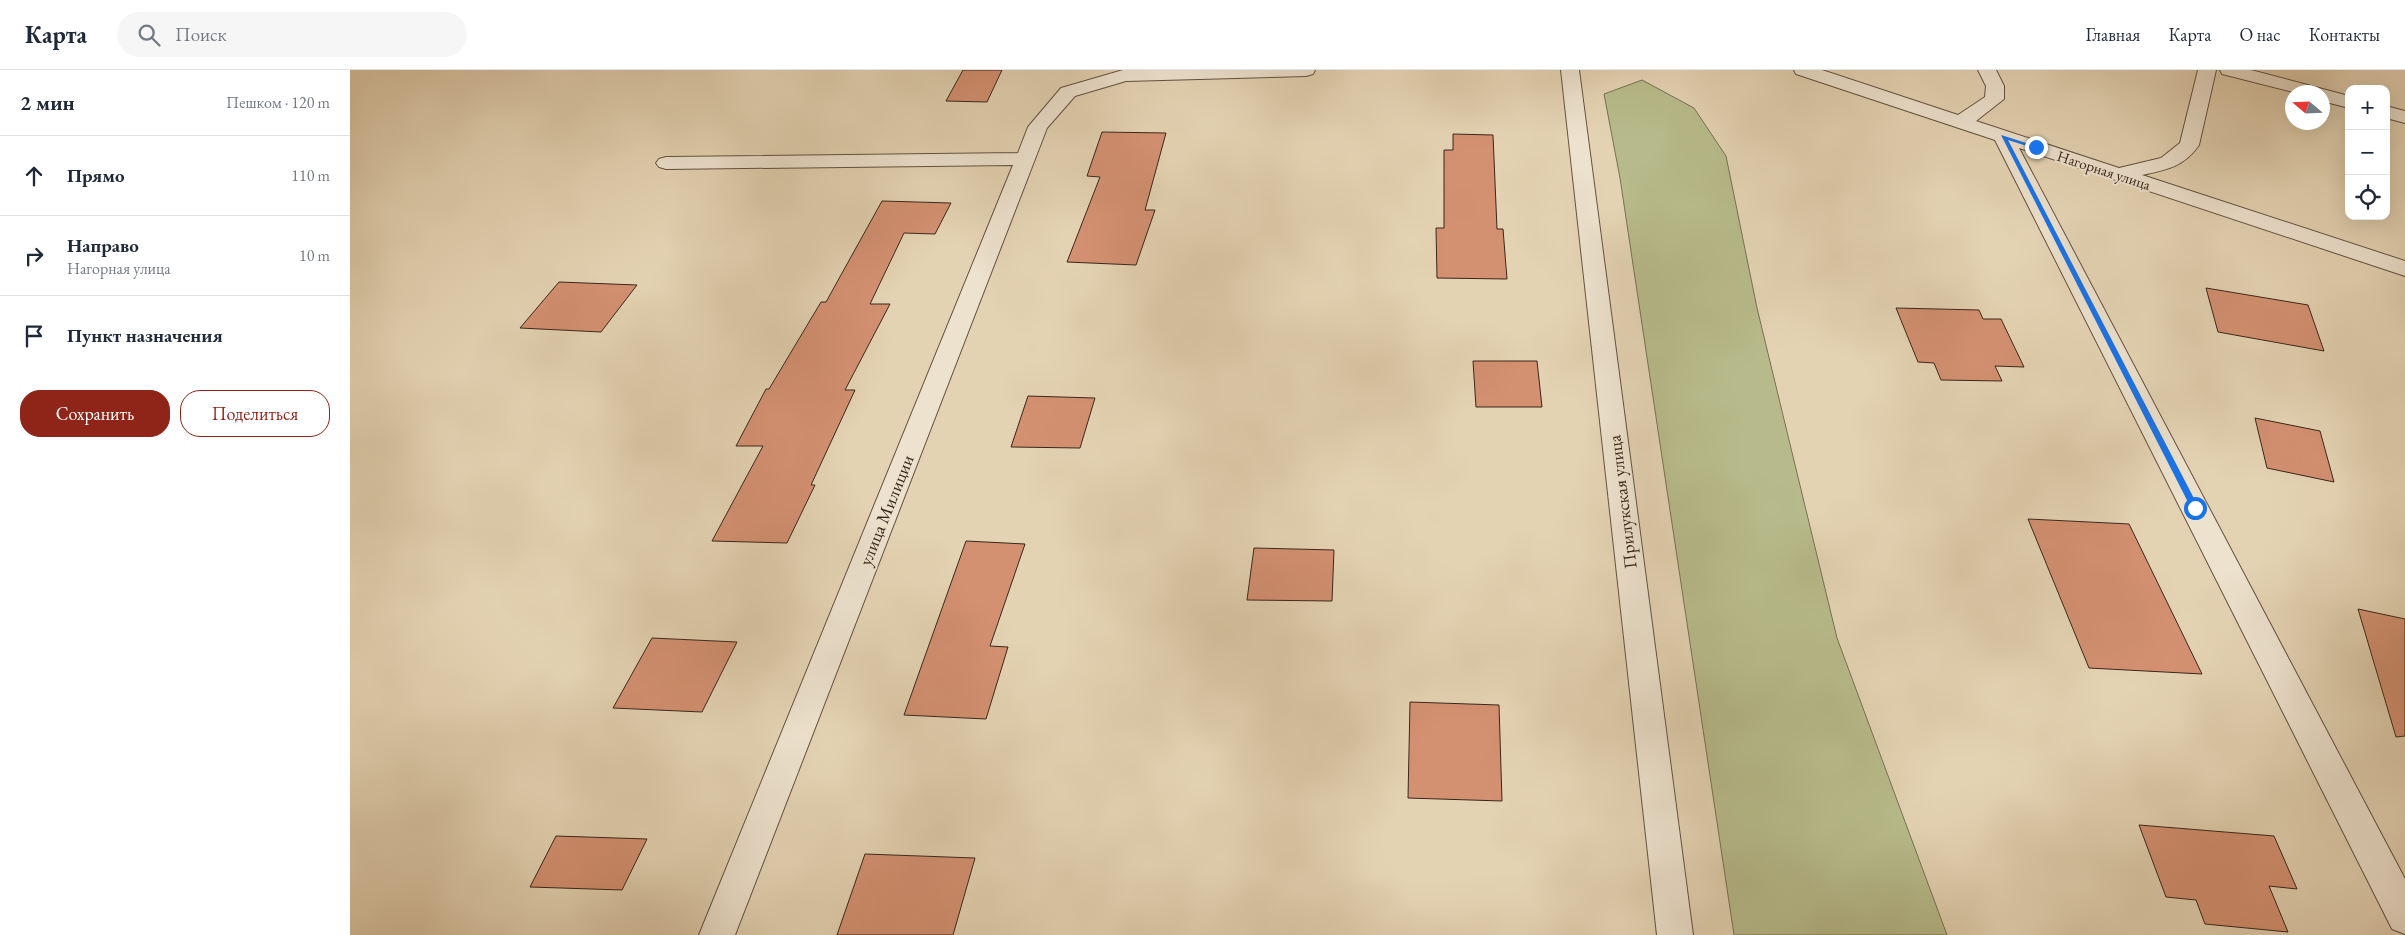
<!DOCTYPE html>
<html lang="ru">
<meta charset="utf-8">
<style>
body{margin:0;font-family:"EB Garamond",serif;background:#f6f6f7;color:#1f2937}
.controls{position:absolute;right:15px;top:15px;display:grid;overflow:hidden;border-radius:10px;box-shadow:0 5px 20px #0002}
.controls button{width:45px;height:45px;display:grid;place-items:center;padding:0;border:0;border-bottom:1px solid #e0e1e3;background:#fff;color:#1f2937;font:25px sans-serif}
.compass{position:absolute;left:1935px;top:15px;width:45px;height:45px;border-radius:50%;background:#fff;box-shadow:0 5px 20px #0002;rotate:289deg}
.stop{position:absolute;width:15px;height:15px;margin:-11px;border:4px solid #1a73e8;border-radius:50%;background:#fff}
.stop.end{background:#1a73e8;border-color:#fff;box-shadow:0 1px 5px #0008}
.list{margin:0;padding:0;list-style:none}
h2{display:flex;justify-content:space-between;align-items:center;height:65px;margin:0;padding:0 20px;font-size:21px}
h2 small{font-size:16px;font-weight:400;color:#747a83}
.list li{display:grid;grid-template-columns:32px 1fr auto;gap:15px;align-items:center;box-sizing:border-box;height:80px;padding:0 20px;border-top:1px solid #e0e1e3}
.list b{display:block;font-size:19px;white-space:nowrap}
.list p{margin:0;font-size:16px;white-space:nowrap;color:#747a83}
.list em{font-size:16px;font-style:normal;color:#747a83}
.actions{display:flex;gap:10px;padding:15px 20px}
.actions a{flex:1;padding:11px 0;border:1px solid #8f2418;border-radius:20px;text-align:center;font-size:18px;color:#8f2418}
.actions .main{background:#8f2418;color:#fff}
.icon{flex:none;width:28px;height:28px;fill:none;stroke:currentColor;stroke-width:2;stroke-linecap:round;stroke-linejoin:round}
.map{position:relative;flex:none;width:2055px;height:865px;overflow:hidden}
header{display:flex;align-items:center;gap:30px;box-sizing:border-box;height:70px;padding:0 25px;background:#fff;border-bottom:1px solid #e0e1e3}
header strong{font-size:24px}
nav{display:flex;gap:28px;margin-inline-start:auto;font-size:18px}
.search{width:350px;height:45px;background:#f6f6f7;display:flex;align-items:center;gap:12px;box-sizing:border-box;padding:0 18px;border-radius:28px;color:#747a83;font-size:19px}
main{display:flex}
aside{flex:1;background:#fff}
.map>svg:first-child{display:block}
.green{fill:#b7bb8b;stroke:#787153}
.building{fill:#d49172;stroke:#38271b}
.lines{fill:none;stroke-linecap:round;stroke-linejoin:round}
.minor-casing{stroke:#635241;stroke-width:2}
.minor{fill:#ede2ce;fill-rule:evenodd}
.route{fill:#1a73e8}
.labels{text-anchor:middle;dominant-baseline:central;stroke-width:4;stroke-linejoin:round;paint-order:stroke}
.far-street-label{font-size:15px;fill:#38271b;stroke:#ede2ce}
.street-label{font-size:18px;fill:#38271b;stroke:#ede2ce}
</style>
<header>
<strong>Карта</strong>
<div class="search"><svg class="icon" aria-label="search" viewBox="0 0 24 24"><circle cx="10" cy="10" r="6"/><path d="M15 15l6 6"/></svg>Поиск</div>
<nav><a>Главная</a><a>Карта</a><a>О нас</a><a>Контакты</a></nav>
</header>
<main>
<aside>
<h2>2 мин<small>Пешком · 120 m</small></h2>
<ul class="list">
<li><svg class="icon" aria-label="ahead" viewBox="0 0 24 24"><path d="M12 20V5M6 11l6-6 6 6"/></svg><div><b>Прямо</b></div><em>110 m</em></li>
<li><svg class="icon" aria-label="right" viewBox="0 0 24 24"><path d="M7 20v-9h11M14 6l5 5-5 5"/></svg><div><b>Направо</b><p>Нагорная улица</p></div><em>10 m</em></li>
<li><svg class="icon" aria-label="arrive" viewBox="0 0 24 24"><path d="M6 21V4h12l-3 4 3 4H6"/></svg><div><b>Пункт назначения</b></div></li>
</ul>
<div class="actions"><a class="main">Сохранить</a><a>Поделиться</a></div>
</aside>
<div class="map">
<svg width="2055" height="865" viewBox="0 0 2055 865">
<rect width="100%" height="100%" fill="#e4d3b3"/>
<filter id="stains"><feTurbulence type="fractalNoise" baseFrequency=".004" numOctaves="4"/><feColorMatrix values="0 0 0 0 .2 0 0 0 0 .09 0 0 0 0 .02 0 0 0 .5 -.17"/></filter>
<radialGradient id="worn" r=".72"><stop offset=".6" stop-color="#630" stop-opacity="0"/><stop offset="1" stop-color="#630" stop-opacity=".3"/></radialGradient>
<path class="green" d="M1292,10L1344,38L1376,86L1407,238L1487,568L1597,865H1384L1270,108L1254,24Z"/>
<g class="building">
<path d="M613,0H652L637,32L596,31Z"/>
<path d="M752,62L816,63L795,140H805L786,195L717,192L750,107L737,106Z"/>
<path d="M1103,64L1143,65L1147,159H1153L1157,209L1087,208L1086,158H1094V80H1103Z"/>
<path d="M532,131L601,133L585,164L554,163L520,234H540L495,320H505L461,415H465L437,473L362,471L413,376H386L416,319H419L471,232H476Z"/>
<path d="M209,212L287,215L251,262L170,258Z"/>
<path d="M1856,218L1958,235L1974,281L1868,262Z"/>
<path d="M1546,238L1629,240L1633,249H1651L1674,297L1645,296L1652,311L1591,310L1584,293L1568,292Z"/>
<path d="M1123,291H1187L1192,337H1126Z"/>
<path d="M678,326L745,328L730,378L661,377Z"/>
<path d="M1905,348L1970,361L1984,412L1917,398Z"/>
<path d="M1678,449L1779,454L1852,604L1739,598Z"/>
<path d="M616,471L675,474L640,576L658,577L636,649L554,645Z"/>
<path d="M904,478L984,480L982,531L897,530Z"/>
<path d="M2008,539L2055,549V666L2046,667Z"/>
<path d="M302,568L387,572L352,642L263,638Z"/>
<path d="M1060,632L1149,635L1152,731L1058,728Z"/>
<path d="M1789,755L1924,766L1947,819L1919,816L1938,862L1855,854L1846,830L1816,827Z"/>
<path d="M206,766L297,769L272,820L180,817Z"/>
<path d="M515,784L625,788L603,865H487Z"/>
</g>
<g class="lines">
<g class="minor-casing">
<g id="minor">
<path d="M773,0H965L963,4L956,6L776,11L725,26L697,58L385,865H349L663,95L316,99L309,97L306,93L309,89L316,87L668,83L678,57L711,18Z"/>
<path d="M1211,0H1229L1343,865H1307Z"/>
<path d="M1444,0H1472L1608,45L1635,27L1636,16L1628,0H1646L1654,16V29L1626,51L1769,98L1811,88L1830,73L1848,0H1866L1849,75C1834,97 1816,100 1792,105L2055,191V206L1669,78L2055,809V864L2042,859L1645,70L1446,4Z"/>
<path d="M1870,0H1901L1999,26V38L1972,31V22H1943L1872,4Z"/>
<path d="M2036,36L2055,41V53L2036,48Z"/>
</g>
</g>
<use href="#minor" class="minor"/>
</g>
<path class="route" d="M1651,65L1689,77L1686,79L1658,70L1849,438L1848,441L1845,442L1841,438Z"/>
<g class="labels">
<g class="far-street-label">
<text transform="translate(1754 100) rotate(18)">Нагорная улица</text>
</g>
<g class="street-label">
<text transform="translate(1272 432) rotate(-97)">Прилукская улица</text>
<text transform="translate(536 440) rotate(-68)">улица Милиции</text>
</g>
</g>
<rect width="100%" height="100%" filter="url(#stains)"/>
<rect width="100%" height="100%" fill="url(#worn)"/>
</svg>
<div class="controls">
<button>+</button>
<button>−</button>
<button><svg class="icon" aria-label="locate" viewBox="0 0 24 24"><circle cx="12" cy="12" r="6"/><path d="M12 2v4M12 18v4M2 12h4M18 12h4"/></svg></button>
</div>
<svg class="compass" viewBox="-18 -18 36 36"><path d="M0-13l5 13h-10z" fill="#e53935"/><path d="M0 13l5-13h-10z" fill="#747a83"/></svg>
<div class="stop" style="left:1845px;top:438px"></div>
<div class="stop end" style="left:1686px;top:77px"></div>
</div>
</main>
